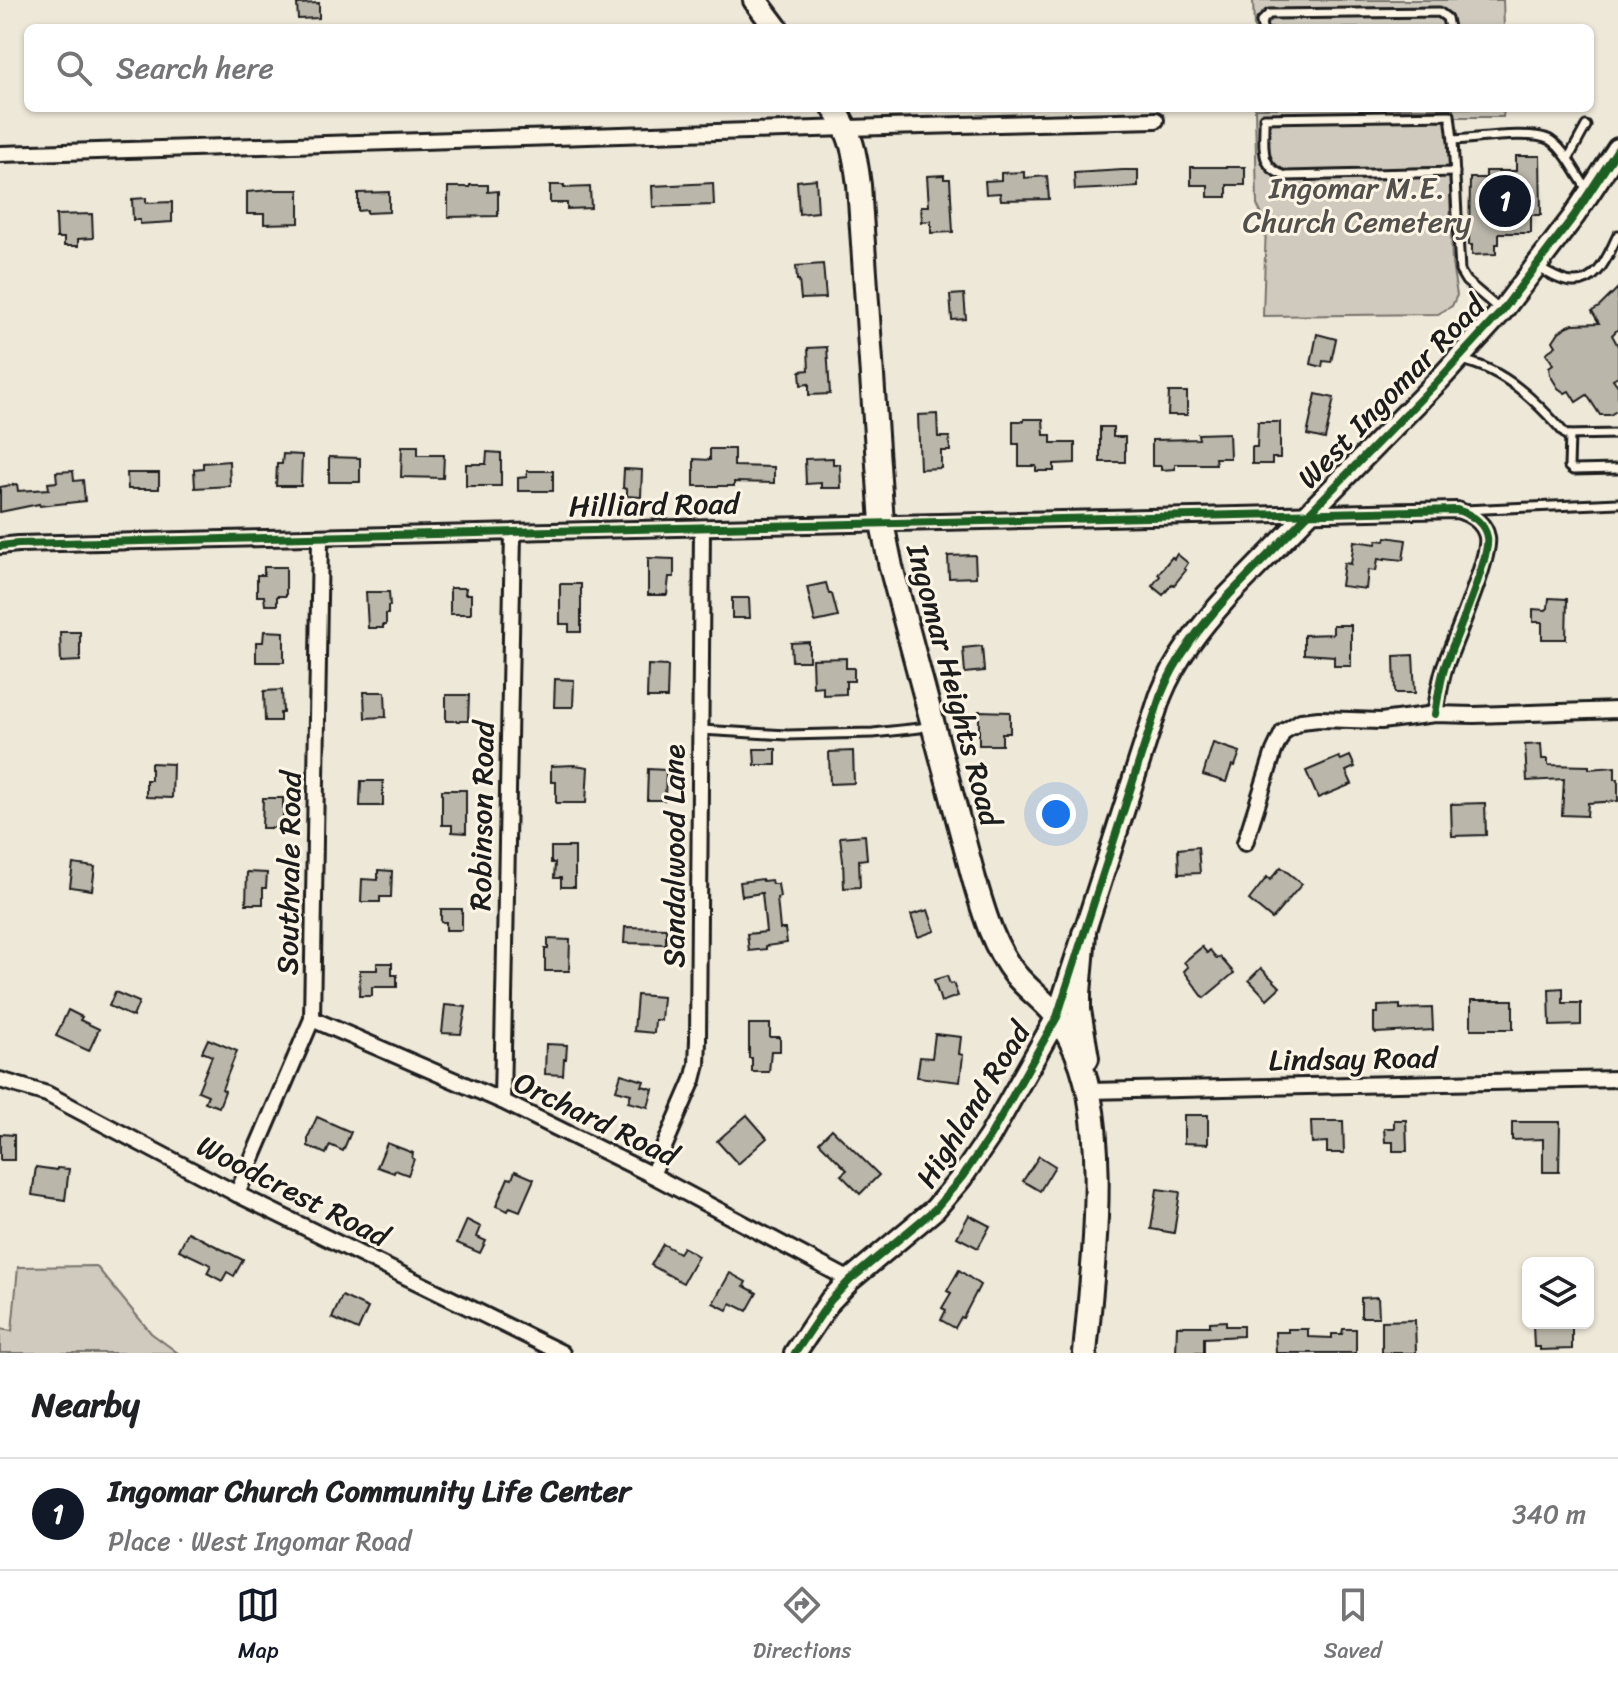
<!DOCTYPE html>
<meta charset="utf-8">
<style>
body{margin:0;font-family:Sriracha,sans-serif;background:#f6f6f6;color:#202124}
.controls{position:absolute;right:24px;bottom:24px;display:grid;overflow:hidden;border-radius:12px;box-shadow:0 2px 6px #0004}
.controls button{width:72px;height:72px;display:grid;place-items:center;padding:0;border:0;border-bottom:2px solid #e0e0e0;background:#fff;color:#202124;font:40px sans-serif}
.you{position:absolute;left:1056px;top:814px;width:28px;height:28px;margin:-20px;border:6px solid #fff;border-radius:50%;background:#1a73e8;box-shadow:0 0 0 12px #1a73e833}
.badge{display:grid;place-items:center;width:52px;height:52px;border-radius:50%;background:#111827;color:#fff;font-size:26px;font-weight:700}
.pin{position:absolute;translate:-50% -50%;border:4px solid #fff;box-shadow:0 2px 8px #0006}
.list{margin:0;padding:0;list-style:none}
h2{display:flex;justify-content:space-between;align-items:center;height:104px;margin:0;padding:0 32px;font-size:34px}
h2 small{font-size:26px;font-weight:400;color:#757577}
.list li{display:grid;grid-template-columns:52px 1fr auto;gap:24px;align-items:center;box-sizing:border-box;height:112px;padding:0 32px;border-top:2px solid #e0e0e0}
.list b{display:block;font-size:30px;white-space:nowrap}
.list p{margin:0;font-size:26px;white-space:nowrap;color:#757577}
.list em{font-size:26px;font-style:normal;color:#757577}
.icon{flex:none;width:44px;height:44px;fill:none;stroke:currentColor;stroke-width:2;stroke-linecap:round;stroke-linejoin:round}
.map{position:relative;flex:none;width:1618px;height:1353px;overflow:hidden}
.search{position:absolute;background:#fff;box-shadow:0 2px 6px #0004;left:24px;right:24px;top:24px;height:88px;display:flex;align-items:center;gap:20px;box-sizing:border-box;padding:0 28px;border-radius:12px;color:#757577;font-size:30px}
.sheet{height:216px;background:#fff}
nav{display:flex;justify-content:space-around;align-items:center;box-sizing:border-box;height:112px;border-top:2px solid #e0e0e0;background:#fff;font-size:22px;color:#757577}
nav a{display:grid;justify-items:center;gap:4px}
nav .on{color:#111827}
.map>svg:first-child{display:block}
.green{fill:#cfcabd;stroke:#76736c;stroke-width:2}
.building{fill:#bab6aa;stroke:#1c1c1c;stroke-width:2}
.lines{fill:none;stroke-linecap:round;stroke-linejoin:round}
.lane-casing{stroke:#1c1c1c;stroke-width:13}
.street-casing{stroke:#1c1c1c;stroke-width:20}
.secondary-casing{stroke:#1c1c1c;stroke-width:26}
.primary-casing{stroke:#1c1c1c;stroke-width:28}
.lane{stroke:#fcf5e5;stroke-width:7}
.street{stroke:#fcf5e5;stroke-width:14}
.secondary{stroke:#fcf5e5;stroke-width:20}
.primary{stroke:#fcf5e5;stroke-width:22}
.cycleway-casing{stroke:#fcf5e5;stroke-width:13}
.cycleway{stroke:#1b5e20;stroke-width:8}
.labels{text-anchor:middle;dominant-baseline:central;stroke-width:6;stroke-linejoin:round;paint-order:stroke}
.park-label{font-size:30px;fill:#52504c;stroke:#fcf5e5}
.street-label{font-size:30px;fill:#1c1c1c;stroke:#fcf5e5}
</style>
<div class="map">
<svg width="1618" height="1353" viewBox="0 0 1618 1353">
<rect width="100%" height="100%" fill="#eee8d9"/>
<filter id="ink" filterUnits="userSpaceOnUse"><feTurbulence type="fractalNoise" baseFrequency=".0125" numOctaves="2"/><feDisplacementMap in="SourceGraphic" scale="16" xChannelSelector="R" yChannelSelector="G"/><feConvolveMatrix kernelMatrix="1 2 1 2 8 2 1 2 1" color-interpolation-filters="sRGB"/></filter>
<g filter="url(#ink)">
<g class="green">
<path d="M1253,0H1503L1504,28H1254Z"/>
<path d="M1255,108H1504L1503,117H1456L1448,122L1452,264L1457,295L1452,306L1438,314L1263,316L1266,223L1257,205Z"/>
<path d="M96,1266L151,1333L178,1353H0V1329L12,1331L18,1267Z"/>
</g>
<g class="building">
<path d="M319,3V18L298,19L297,4Z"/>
<path d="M1516,156H1540L1541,215H1531V233H1499V244H1496V254L1472,255V245H1469L1470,178H1486V171H1516Z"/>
<path d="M1191,167H1245V185H1227V197H1208V185H1191Z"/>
<path d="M1123,170H1138V187L1075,190L1074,173Z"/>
<path d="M1024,172V178L1047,176L1049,199L1001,200L1000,193L986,194L985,181L1001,180V173Z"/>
<path d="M944,175V179H950L953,232L931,233V221L922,222L921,206H929L927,176Z"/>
<path d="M816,179L818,212L799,214L797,181Z"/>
<path d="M713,183L714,205L653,207L652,186Z"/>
<path d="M470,185H488V192L498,191V216L448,217V187H470Z"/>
<path d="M550,185H564V188L590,187L591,208L567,209V203H550Z"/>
<path d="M271,190H299V223L264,224V214H247V192Z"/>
<path d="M389,192V212L367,213V210L358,211V193Z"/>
<path d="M146,198V203L172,202V222L140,224V220H133L132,199Z"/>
<path d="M92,214L93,238L78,239V246H64V238H57L56,215Z"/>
<path d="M823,264L826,298L801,299L799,280H797L796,266Z"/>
<path d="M1618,288V329L1612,335L1618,346V376L1613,379L1618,386V410L1610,415H1600L1587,395L1576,402L1569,391L1565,393L1558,388L1550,375L1549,367L1553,364L1546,353L1556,346L1553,341L1559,332L1566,327L1573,324L1599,323L1592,311L1599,307Z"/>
<path d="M964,294L966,319L952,320L950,295Z"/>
<path d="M1317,334L1336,339L1331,362L1323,361L1322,367L1311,364Z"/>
<path d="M827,347L830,394L809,395V384L801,385L800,371L809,370L808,348Z"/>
<path d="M1169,392H1187V415H1168Z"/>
<path d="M1316,394L1334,398L1325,439L1307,435Z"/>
<path d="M937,414L938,437H949L950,451H941V468L920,469L918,415Z"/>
<path d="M1024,419H1043L1044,435H1051V443H1075V463L1054,464V471H1036V466H1019V444H1013V421H1024Z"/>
<path d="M1258,422H1280V458H1272V464H1252V447H1257Z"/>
<path d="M1100,427H1113V437H1125V462H1100Z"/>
<path d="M1229,433L1230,458H1215L1216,464H1175V469L1161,470V466H1152V440L1199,439L1198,434Z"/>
<path d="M402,446H418V455H444L443,478L401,477Z"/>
<path d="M710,449H734V466L774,467V483L734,482V486H694V459L710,460Z"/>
<path d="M487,452L501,453V486H466V464H486Z"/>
<path d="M283,454L302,455L301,486H276L277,464H282Z"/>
<path d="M329,457L360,458V482H329Z"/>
<path d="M833,458V464H840L841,488H821V483L806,484L805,459Z"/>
<path d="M229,461L230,486L195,488L194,469L203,468V463Z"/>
<path d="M624,469L642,470L641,497L627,496V489L623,488Z"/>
<path d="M73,471L74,481L83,480L85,501L40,506L39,504L0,512V487L17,484L18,491L49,489L48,483L57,482L56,472Z"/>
<path d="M527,471H553V491H518V478L527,477Z"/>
<path d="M127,473H159V489H128Z"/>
<path d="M1386,537L1406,540L1403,560L1385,558V560L1378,559L1376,571L1368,570L1366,589L1341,586L1344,563L1351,564L1354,541L1376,544L1377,540L1385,541Z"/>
<path d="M1177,554L1188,563L1184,569L1186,570L1174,585L1172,584L1163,595L1152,586L1160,576L1158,574L1172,557L1174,559Z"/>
<path d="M975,555L976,577L949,578L948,556Z"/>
<path d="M648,558L674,559V577H669L667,595H648Z"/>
<path d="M264,567H286V596H277V605H265L264,596H257V575H264Z"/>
<path d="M826,583L829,594H832L838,617L815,622L807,587Z"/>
<path d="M560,584H581V632H569V624H560Z"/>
<path d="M450,588H466L465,594H471V614H450Z"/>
<path d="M366,592H389L390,606H388V614H386V625H383V628H368Z"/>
<path d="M732,598H749L750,618H732Z"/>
<path d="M1549,598L1567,599L1566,639H1542V622H1533V609L1546,610L1548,608Z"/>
<path d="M1333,625H1351V666H1334V656L1304,654V635L1333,634Z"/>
<path d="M264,631L284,632V662H256V642H263Z"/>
<path d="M60,632H80V661L61,662Z"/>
<path d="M809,642V661H792L791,643Z"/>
<path d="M982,646L984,671L965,673L963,648Z"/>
<path d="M1413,655L1415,693H1395L1394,656Z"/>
<path d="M846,658V668H854V681H846V694L823,695V686L813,687L812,659Z"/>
<path d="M648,665L668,666L667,698H647Z"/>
<path d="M555,679L574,680L573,707H554Z"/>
<path d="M282,690L283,713H280V721H265L264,691Z"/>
<path d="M364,692H385L386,717L365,718Z"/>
<path d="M446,695H469L468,721H446Z"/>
<path d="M979,711L1010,712V733H1002V745H979Z"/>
<path d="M1213,743L1240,752L1235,766L1232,765L1226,782L1203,775Z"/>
<path d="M1541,744L1542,759H1548V765L1589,766V769L1615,767V779H1618V801L1588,803L1587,816L1562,815L1564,779L1527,781L1525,745Z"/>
<path d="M754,749H776V765H755Z"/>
<path d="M853,751L854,783L830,784L829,752Z"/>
<path d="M1350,756L1355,767L1346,771L1352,784L1318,798L1306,771L1339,757L1341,760Z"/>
<path d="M151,763L173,764L172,798L146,797V780H151Z"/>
<path d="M575,765L588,767L586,803H556V782H551V766Z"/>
<path d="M648,769L666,770L665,800H647Z"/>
<path d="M361,781H383V806H360Z"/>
<path d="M442,790H466V833L452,832V825H442Z"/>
<path d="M263,798H283V828H262Z"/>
<path d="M1485,803L1486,835L1452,836L1451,804Z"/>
<path d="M865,835L867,859L859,860L860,887L844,888L843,861L840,837Z"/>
<path d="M551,847H575V887H561V878H554L555,863H551Z"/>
<path d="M1198,847L1200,873L1179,874L1178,849Z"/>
<path d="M73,864L95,867L92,890L70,887Z"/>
<path d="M1281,867L1302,884L1272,919L1249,900L1267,877L1270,880Z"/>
<path d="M378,870L392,871L391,897H380V902H361L362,879L378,880Z"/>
<path d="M247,872L267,873L266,888H263V904H246Z"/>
<path d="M762,879L763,881L771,880L772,884H778L780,897L777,898L780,929H785L787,943L766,946V949L749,951L747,934L766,932L762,893L742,896L740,882Z"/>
<path d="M441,909H462V930H446V922H441Z"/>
<path d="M928,910L935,931L918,937L911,915Z"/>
<path d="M625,927L666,928V944L624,943Z"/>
<path d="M548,939L570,940L569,971H545V949H548Z"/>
<path d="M1202,947L1207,953L1210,950L1217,959L1220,957L1234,973L1204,998L1184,971L1188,967L1184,962Z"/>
<path d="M377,963H392V975H397V987H372V996H359L360,970H377Z"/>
<path d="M1261,968L1280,987L1267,999L1249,980Z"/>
<path d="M947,976L950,984L953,983L958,996L941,1002L934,980Z"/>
<path d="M1563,988V1003H1581V1025L1550,1026L1549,989Z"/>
<path d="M115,992L139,1002L133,1017L109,1006Z"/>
<path d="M637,995L663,997L661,1020H655L654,1033L634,1031Z"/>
<rect x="1471" y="1000" width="42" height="29"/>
<path d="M445,1005L466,1007L461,1034L442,1033Z"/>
<path d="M1400,1005V1009L1432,1008L1433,1030L1376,1033L1374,1031V1013H1378V1006Z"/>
<path d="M68,1010L82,1017L80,1020L99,1029L89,1051L56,1036Z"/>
<path d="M749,1024H770V1037H780V1051H771L769,1072H752V1058H749Z"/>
<path d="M935,1034L961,1037L959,1054L963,1055L960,1082L917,1077L920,1057L932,1058Z"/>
<path d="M208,1039L237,1051L222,1089L225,1091L219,1107L205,1102L208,1095L198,1091L212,1056L202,1052Z"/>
<path d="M546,1044L567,1045L566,1059H564L563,1075L545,1074Z"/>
<path d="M621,1074L644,1081L642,1086L653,1089L648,1107L628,1102L631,1094L616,1090Z"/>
<path d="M747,1115L767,1138L738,1164L717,1141Z"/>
<path d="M1184,1115H1208V1144L1184,1143Z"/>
<path d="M317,1117L351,1132L343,1151L330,1145L326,1154L308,1146V1137Z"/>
<path d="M1394,1120H1406L1407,1151H1393V1142H1385L1384,1128H1394Z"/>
<path d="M1311,1121H1343L1344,1153H1327V1142L1312,1143Z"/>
<path d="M1512,1122H1560L1559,1172H1543V1139L1512,1140Z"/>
<path d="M832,1129L879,1175L860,1194L841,1175L847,1170L819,1142Z"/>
<path d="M0,1134L14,1135V1160H0Z"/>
<path d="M387,1143L413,1153L412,1158L414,1159L408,1175L395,1170L394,1173L377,1167Z"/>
<path d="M1039,1156L1055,1166L1040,1191L1023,1181Z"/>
<path d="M36,1167L57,1170V1168L69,1169L65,1200L32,1195Z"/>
<path d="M515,1171L534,1179L520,1211L510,1207L508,1211L496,1206L508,1178L512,1179Z"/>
<path d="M1157,1189L1180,1192L1174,1233L1151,1229Z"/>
<path d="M969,1215L990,1226L978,1248L957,1237Z"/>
<path d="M467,1220L481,1227L477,1237L486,1241L480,1253L457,1243Z"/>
<path d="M188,1232L243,1260L234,1276L227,1272L222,1281L207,1273L211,1265L179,1250Z"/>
<path d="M663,1244L679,1253L683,1247L698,1256L683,1283L651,1265Z"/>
<path d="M959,1270L980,1285L963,1318L961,1317L955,1328L941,1320L946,1310L942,1308L951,1293L947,1291Z"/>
<path d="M730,1273L746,1282L744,1286L757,1293L747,1311L731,1303L727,1310L713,1303Z"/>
<path d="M342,1296L368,1308L358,1330L332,1318Z"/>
<path d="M1378,1297L1379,1317H1361V1298Z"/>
<path d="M1415,1320L1416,1353H1382V1321Z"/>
<path d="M1226,1321V1326H1243V1336L1204,1338V1353H1176L1177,1326H1210V1322Z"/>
<path d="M1543,1323H1568V1326H1572V1349L1540,1350V1347H1534L1533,1325H1543Z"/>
<path d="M1288,1329H1308V1337L1332,1338V1334H1342L1343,1329H1356V1353H1276L1275,1332H1288Z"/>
</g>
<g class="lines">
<g class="lane-casing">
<g id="lane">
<path d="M1262,28L1261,22L1269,14L1439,12L1447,18L1449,28"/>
<path d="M1453,140L1450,115L1264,118C1265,142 1257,168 1286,176L1455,172"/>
<path d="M1568,159L1588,191"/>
<path d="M1538,268C1549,273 1561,282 1573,282C1599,284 1608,254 1618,235"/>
<path d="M1500,310L1466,281L1460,271L1453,140C1476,139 1532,130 1550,140C1558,145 1563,152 1568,159L1586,126"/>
<path d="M1460,360C1504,368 1538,403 1566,435L1618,434"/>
<path d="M1570,435L1569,467L1573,470L1618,469"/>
<path d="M1464,510L1618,503"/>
<path d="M701,730L787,735L873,733L920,728L930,725"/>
</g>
</g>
<g class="street-casing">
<g id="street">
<path d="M0,154L847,128L1156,120"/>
<path d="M0,546L18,544C498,535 977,518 1457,510C1470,514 1484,521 1487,537C1491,557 1454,641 1445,666C1440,681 1438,698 1435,714"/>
<path d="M1245,843L1274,751L1283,732L1301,721L1319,719L1381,721L1435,714L1474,715L1618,710"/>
<path d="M312,1019L502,1101L652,1175L850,1280"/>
<path d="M0,1080L47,1094L237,1194L562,1353"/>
<path d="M1089,1091L1618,1079"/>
<path d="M502,1101L513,533"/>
<path d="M652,1175L693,1080L697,1064L698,1040L702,528"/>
<path d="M237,1194L312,1019L320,539"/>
</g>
</g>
<g class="secondary-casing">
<path id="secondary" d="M795,1353L830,1301L850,1280L935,1209L962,1177L990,1136L1057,1017L1160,697C1176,657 1200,627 1229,595L1438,381L1502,311L1574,216L1618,149"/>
</g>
<g class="primary-casing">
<g id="primary">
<path d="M755,0L776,28"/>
<path d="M834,108C852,135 855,153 859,185L882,523L891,567L974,879C984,913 993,946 1015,974C1028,990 1046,1002 1058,1018C1062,1024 1066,1032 1070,1039C1113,1117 1093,1265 1085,1353"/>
<path d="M1084,934L1079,993V1010L1087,1058"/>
</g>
</g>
<use href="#lane" class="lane"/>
<use href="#street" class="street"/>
<use href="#secondary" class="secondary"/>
<use href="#primary" class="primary"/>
<g class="cycleway-casing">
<g id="cycleway">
<path d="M0,546L18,544C498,535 977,518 1457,510C1470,514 1484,521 1487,537C1491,557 1454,641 1445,666C1440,681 1438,698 1435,714"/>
<path d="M795,1353L830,1301L850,1280L935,1209L962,1177L990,1136L1057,1017L1160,697C1176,657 1200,627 1229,595L1438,381L1502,311L1574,216L1618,149"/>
</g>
</g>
<use href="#cycleway" class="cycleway"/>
</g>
</g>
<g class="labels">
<g class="park-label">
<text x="1357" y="188">Ingomar M.E.<tspan x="1357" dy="34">Church Cemetery</tspan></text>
</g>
<g class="street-label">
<text transform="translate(1391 392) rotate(-46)">West Ingomar Road</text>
<text transform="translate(654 505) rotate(-1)">Hilliard Road</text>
<text transform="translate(954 685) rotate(75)">Ingomar Heights Road</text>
<text transform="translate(482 816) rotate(-89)">Robinson Road</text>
<text transform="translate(674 856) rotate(-90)">Sandalwood Lane</text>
<text transform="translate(289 873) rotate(-89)">Southvale Road</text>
<text transform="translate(1353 1059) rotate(-1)">Lindsay Road</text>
<text transform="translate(973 1105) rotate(-58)">Highland Road</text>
<text transform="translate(596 1119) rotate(26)">Orchard Road</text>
<text transform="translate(293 1191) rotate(27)">Woodcrest Road</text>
</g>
</g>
</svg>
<div class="controls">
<button><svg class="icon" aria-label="layers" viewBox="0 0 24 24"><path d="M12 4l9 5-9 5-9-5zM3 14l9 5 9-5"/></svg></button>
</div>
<div class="you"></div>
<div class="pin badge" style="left:1505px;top:201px">1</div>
<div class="search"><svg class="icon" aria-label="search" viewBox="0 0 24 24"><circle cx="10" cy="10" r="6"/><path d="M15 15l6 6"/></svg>Search here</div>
</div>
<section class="sheet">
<h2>Nearby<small></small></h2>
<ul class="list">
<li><span class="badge">1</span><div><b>Ingomar Church Community Life Center</b><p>Place · West Ingomar Road</p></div><em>340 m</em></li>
</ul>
</section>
<nav>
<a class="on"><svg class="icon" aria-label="map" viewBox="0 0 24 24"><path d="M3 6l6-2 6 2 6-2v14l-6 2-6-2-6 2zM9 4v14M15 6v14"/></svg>Map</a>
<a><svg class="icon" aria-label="directions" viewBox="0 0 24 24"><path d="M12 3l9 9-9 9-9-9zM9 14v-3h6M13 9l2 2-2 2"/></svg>Directions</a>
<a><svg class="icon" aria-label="saved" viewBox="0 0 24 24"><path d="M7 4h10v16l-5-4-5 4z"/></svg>Saved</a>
</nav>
